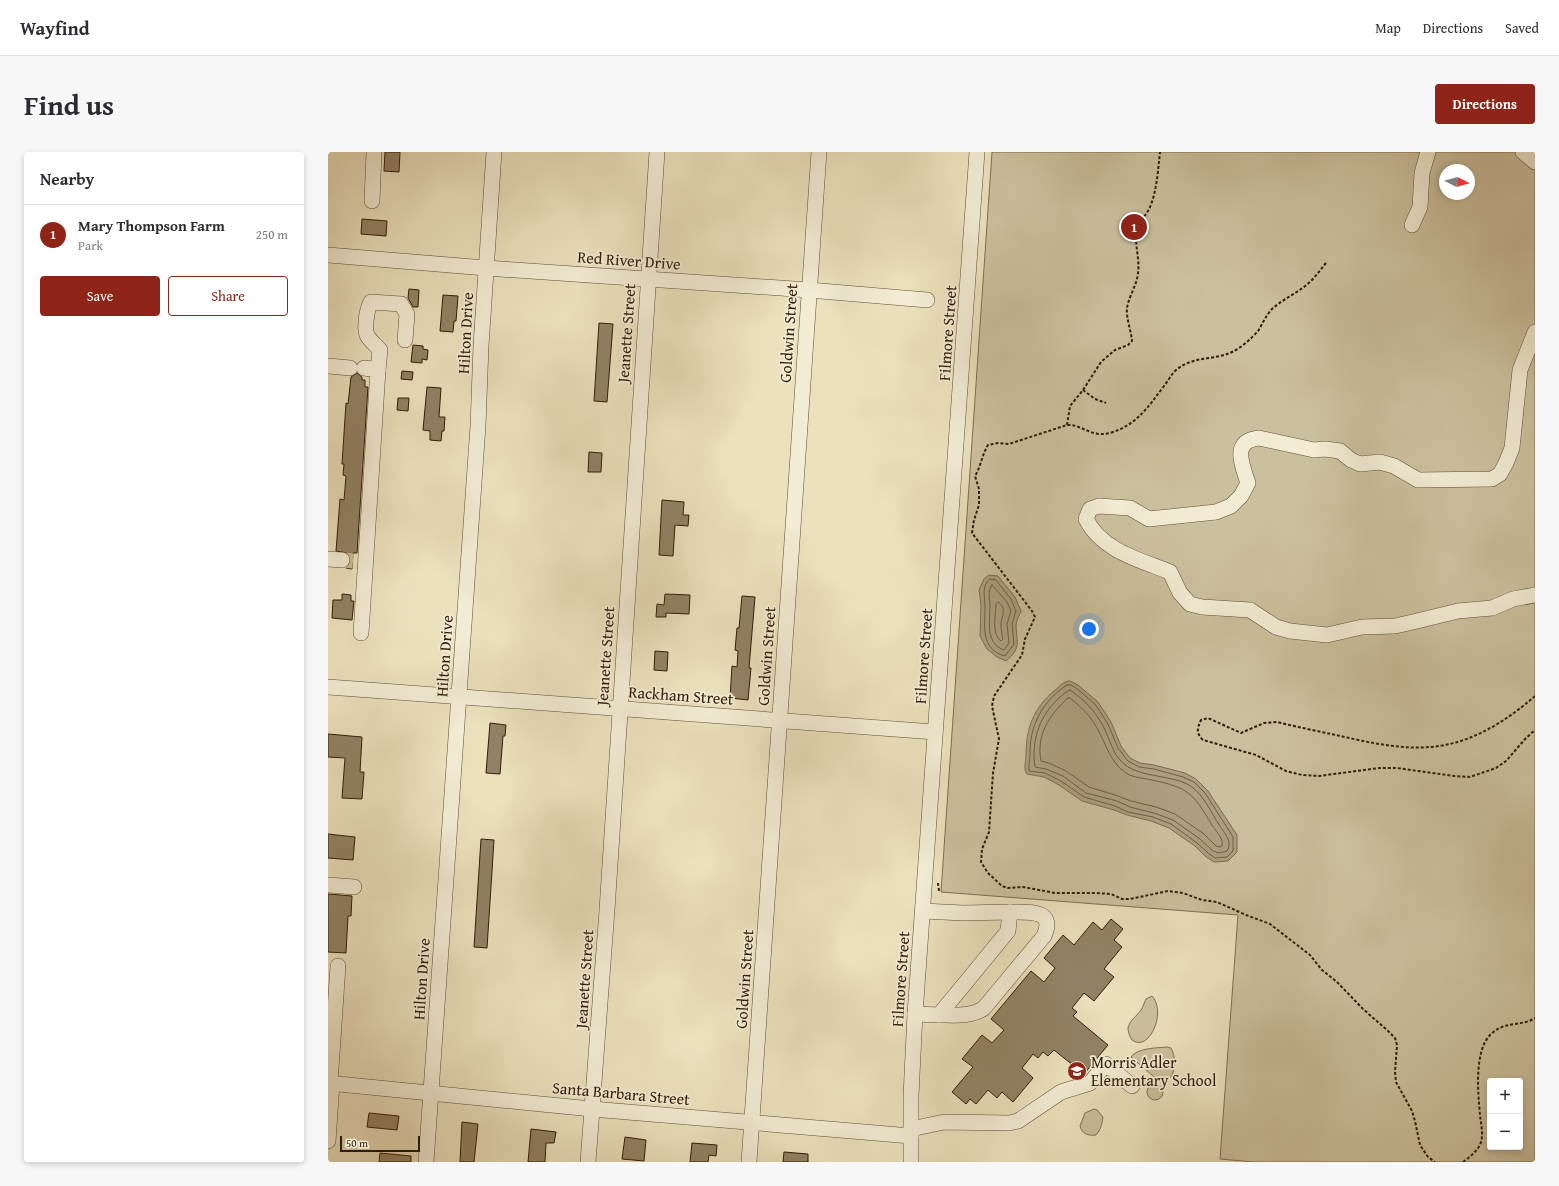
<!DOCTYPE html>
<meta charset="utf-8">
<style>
body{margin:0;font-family:"Gentium Book Plus",serif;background:#f7f7f7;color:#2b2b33}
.controls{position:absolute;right:12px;bottom:12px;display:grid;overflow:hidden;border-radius:4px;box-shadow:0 2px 6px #0003}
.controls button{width:36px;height:36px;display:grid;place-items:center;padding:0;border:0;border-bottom:1px solid #e1e1e2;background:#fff;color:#2b2b33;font:20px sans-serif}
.compass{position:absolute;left:1111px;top:12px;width:36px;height:36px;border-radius:50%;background:#fff;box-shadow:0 2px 6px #0003;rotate:96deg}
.scale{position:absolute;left:12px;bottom:10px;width:80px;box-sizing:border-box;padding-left:4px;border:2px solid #311c06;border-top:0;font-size:11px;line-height:14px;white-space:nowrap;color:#311c06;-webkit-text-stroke:3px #f2ecd4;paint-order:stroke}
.you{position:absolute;left:761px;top:477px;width:14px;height:14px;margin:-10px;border:3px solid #fff;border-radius:50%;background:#1a73e8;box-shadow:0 0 0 6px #1a73e833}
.badge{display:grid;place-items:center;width:26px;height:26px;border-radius:50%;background:#8f2418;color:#fff;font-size:13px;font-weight:700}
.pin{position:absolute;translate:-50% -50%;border:2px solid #fff;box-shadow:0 1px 4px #0006}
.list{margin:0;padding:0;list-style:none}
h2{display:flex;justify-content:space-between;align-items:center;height:52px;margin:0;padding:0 16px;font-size:17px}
h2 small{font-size:13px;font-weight:400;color:#7c7c81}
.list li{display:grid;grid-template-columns:26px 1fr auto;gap:12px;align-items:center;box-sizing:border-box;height:60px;padding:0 16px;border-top:1px solid #e1e1e2}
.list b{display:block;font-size:15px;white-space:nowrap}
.list p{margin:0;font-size:13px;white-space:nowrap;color:#7c7c81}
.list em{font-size:13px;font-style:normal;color:#7c7c81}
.actions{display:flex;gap:8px;padding:12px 16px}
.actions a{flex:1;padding:9px 0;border:1px solid #8f2418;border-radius:4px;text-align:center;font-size:14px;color:#8f2418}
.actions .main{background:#8f2418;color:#fff}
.map{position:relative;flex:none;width:1207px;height:1010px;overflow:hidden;border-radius:4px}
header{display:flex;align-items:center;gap:24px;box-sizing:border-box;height:56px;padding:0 20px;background:#fff;border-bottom:1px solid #e1e1e2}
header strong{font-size:19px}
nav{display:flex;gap:22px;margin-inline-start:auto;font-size:14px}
.intro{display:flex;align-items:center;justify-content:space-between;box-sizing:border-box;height:96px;padding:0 24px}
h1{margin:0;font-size:28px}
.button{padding:10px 18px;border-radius:4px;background:#8f2418;color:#fff;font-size:14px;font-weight:700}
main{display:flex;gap:24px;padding:0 24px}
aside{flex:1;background:#fff;border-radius:4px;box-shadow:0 2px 6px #0003}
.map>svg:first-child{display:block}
.green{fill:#cbc09e;stroke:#7e6e52;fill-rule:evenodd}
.water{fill:#ac9e7f;stroke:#7b6a4f}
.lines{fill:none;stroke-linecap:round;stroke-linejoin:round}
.shore{stroke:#6e5d42;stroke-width:1}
.building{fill:#928265;stroke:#311c06}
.minor-tunnel{stroke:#c6ba98;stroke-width:15;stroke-dasharray:15 8;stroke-linecap:butt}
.minor-casing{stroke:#604d34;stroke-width:16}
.path{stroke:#311c06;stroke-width:2;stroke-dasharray:3 2;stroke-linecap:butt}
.minor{stroke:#f2ecd4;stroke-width:15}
.labels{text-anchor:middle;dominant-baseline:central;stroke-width:3.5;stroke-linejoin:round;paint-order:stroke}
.street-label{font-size:16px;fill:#311c06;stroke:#f2ecd4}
.poi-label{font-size:16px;fill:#311c06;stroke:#f2ecd4;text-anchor:start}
</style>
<header>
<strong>Wayfind</strong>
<nav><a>Map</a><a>Directions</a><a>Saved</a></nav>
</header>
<div class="intro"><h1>Find us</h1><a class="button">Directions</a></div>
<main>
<aside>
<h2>Nearby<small></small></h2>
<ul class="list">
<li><span class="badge">1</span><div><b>Mary Thompson Farm</b><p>Park</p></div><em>250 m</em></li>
</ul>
<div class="actions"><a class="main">Save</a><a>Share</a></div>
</aside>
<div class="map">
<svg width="1207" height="1010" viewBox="0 0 1207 1010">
<rect width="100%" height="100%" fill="#ebe1bd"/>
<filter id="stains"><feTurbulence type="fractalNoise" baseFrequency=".005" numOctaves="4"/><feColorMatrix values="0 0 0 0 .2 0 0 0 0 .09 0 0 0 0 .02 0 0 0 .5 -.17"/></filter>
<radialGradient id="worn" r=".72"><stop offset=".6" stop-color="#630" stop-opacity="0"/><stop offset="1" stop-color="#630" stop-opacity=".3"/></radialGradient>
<g class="green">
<path d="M664,0H1207V1010H925L892,1007L910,763L613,740ZM1117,18H1141V42H1117ZM1162,929H1192V995H1162Z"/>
<path d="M824,844C839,860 821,901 804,888C802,885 800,880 800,876C801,869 809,864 813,858C815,855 816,851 818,847Z"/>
<path d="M839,895L843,896C849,907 849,930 832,930L803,905C809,896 828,896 839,895Z"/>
<circle cx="827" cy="940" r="8"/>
<path d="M766,957L769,958L775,965C774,972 773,977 768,983C760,984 754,982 752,974L757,961Z"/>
</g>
<g class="water">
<path d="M661,423L670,424L687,445L693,459C691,464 688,469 688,474C689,492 693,496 678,509L669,505L659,497L652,484L653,453L651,438L656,427Z"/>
<path d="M742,529L750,533L770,550L783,570L793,594L802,606L812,611L826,613L857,621L868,627L880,639L909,683V700L900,709L886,710L877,704L867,694L841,676L823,669L799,663L786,658L754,649L731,633L716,625L699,622C695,617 698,610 698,604C698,576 705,557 727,538C732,534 736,529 742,529Z"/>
</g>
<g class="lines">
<g class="shore">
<path d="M662,427L668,428L683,447L688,459L684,472L686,492L677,504C652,497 657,474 657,454C657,445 653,434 662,427Z"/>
<path d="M664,433L679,450L683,459L679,472L681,491L676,498C657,491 662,470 662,454C662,446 659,439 664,433Z"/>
<path d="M670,450C680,457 673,464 673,473C673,478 674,482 675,487L673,489C663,481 668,463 668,452Z"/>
<path d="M739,533H743L748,536L767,552L780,572L790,596L800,609L811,615L826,617L855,625L866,630L877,641L905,685V699L899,705L887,706L880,701L869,691L843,672L825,665L800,660L787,654L756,645L733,629L717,621L701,619C700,614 702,609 702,603C701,575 714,549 739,533Z"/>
<path d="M742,538C759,549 773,566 780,585C784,594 786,602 793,609C808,626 841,622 861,633C876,642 883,661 892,674C897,682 905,690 899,699L891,701L885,699L872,687L845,668L826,661L802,655L789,649L758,641L735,624L718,617L707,615C703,590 711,565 729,548C733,544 737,540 742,538Z"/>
<path d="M740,546H742C754,556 763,564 770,578C779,594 782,610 798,621C806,626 815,626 824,628C861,636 865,641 884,673C888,680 896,686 894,694L891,695L888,694L876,682L847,662L828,655L803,649L790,644L761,635L738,619L721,611L713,609C708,583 721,563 740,546Z"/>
</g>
</g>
<g class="building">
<path d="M57,0H72L71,20L56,19Z"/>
<path d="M34,67L59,69L58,84L33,82Z"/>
<path d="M81,137L91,138L90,155H85L80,146Z"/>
<path d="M115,143L130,144L128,169H126L125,180L112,179Z"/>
<path d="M271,171L285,172L279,250L266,249Z"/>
<path d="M85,193L95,194V197L100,198L99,208L94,207V211L83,210Z"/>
<path d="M74,219L85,220L84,228L73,227Z"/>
<path d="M29,221L34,225V228H37V235H40L29,401H25L24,417L18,416L23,409L22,404L19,401L8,399L12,347L16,348L18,324L15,323L16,312H14L18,251L20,252L23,225Z"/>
<path d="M99,235L113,236L111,265H117L116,279H114L113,289L102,288V279L95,278Z"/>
<path d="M70,246H81L80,259L69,258Z"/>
<path d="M261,300L274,301L273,320H260Z"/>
<path d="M334,348L356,350L355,363H361L360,374L347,373L345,404L331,403Z"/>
<path d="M14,442L23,443V449H26L24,468L4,466L5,448H14Z"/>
<path d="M337,442L362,443L361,462L338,461V465H328L329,452L336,453Z"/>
<path d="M414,444L427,445L421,516H423L420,548L402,546L404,514L409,515L410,499L407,498L409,476H411Z"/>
<path d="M327,499L340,500L339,519L326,518Z"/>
<path d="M162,571L178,573L177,584H175L172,622L158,621Z"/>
<path d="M0,582L34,585L32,620H36L34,647L14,646L17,606L0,605Z"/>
<path d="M0,682L27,685L25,708L0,706Z"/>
<path d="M153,687L166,688L159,796L146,795Z"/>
<path d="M0,742L24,744L23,764H20L18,801L0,800Z"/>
<path d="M783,767L795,777L786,788L794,795L776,817L786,825L766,849L756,841L744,856L749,860L745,864L780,893L756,922L726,898L720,904L715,900L710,906L705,902L694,916L705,926L685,950L674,940L669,946L660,938L648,952L642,947L638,952L624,940L645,915L634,907L654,883L664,891L676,878L663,867L703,819L716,830L727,816L716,806L735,783L746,793L765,770L774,778Z"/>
<path d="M41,961L71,964L69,978L39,975Z"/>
<path d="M134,970L150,972L146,1010H132Z"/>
<path d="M203,977L228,980L226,991H218L217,1010H200Z"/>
<path d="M297,985L318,988L316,1009L294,1007Z"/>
<path d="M364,991L389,993L388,1004L381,1003L380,1010H362Z"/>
<path d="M456,1000L480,1002V1010H455Z"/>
<path d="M52,1001L83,1004V1010H51Z"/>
</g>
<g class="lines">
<path class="minor-tunnel" d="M14,408L25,409"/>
<g class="minor-casing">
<g id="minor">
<path d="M1195,0L1207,10"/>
<path d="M44,49L46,0"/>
<path d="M1084,73L1092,55L1094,21L1100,0"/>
<path d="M0,103L158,116L481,138L599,148"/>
<path d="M1207,180L1192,218L1184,296L1178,311L1172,322L1164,327L1090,328L1066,314L1052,310L1032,312L1023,308L1012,299L997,297L986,298L931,286C903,289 914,313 920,331L913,344L903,354L888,360L821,367L802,356L771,354L762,357L758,367C774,399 812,408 842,420L852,441L862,452L874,455L922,458L948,475L962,479L999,483L1034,475L1067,474L1085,470L1130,459L1164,456L1185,447L1207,443"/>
<path d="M0,214L22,216"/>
<path d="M50,218L52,198C49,194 41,188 39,183C36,176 39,156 43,150L73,152L79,162L77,188"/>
<path d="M0,407L14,408"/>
<path d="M33,481L50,218L36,216"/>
<path d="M0,535L607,580"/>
<path d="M0,733L26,735"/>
<path d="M587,862L611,863L680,779L682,760L635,761L595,759"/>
<path d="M611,863C625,863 644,865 656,856L716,784C728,757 700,760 682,760"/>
<path d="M0,931L264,957L583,984"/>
<path d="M2,931L10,814"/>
<path d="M583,977L616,970L681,971L690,969L733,940L762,931L778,912L804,934"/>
<path d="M0,989L4,931"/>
<path d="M98,1010L150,274L153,194L166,0"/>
<path d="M260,1010L279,758L329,0"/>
<path d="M421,1010L491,0"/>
<path d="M583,1010V944L587,862L649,0"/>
</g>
</g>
<g class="path">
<path d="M998,111C993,117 988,124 982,130C971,140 957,146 945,156C938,163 935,171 930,179C924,186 913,196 904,200C885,209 865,203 847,219C843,223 840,229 836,234C820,255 809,273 782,281C763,286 754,272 739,273L681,292L670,291L660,293C654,303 653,314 647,324L651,337V353L646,368L644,381L704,459L707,465L697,487L694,503L666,544L664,554L671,587L665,621L661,680L654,697L653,710L660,721L674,734L680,736L695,735L727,741H768L783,742L794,747H802L840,739L855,741L874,748L889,750L918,763L942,772L982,803L994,818L1009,830L1035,857L1059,878L1067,886L1069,893L1067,920L1068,930L1084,959L1087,969L1092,993L1100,1005L1107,1010"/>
<path d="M755,238L767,247L778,251"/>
<path d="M739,273L742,254L755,238L773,210L787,198L800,193L804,189C803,178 798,166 799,156C801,144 809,133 810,121C812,106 806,93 809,78C811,68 819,63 822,55C829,38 830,18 832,0"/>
<path d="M1207,544C1182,566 1150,587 1117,593C1081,600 1043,591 1008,583C989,579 969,575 949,570L936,571L913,581L880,566L873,568C869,577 868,581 875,588L928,603L958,619L974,623L991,624L1051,616H1069L1126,624L1142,625L1168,616L1178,609L1198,586L1207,578"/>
<path d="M610,731L611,739"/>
<path d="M1135,1010C1142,1005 1148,1000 1152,993C1156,983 1153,973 1152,963C1150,941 1146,900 1162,883C1177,868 1193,875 1207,866"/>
</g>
<use href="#minor" class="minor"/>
</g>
<defs>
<g id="school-disc" transform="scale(1)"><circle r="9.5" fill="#8f2418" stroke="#f2ecd4"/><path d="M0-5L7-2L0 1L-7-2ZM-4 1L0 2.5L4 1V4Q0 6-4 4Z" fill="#fff"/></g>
</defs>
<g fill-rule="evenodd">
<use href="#school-disc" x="749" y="919"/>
</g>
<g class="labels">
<g class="street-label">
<text transform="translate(301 108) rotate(4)">Red River Drive</text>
<text transform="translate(137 181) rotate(-87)">Hilton Drive</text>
<text transform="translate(298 181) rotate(-86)">Jeanette Street</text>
<text transform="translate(460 181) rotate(-86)">Goldwin Street</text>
<text transform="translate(619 181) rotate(-86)">Filmore Street</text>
<text transform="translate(116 504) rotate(-86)">Hilton Drive</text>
<text transform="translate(277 504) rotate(-86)">Jeanette Street</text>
<text transform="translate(438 504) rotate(-86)">Goldwin Street</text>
<text transform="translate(595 504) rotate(-86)">Filmore Street</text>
<text transform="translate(353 543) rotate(4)">Rackham Street</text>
<text transform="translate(93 827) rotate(-86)">Hilton Drive</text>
<text transform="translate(256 827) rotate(-86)">Jeanette Street</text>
<text transform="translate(416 827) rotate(-86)">Goldwin Street</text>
<text transform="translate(572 827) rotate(-86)">Filmore Street</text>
<text transform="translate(293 941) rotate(5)">Santa Barbara Street</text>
</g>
<g class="poi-label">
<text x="763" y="910">Morris Adler<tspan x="763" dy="18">Elementary School</tspan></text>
</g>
</g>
<rect width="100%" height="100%" filter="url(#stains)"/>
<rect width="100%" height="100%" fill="url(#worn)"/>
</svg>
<div class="controls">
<button>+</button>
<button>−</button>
</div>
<svg class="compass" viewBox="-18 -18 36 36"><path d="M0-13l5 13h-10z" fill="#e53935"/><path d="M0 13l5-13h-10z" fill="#7c7c81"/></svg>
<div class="scale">50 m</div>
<div class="you"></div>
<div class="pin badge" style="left:806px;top:75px">1</div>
</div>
</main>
